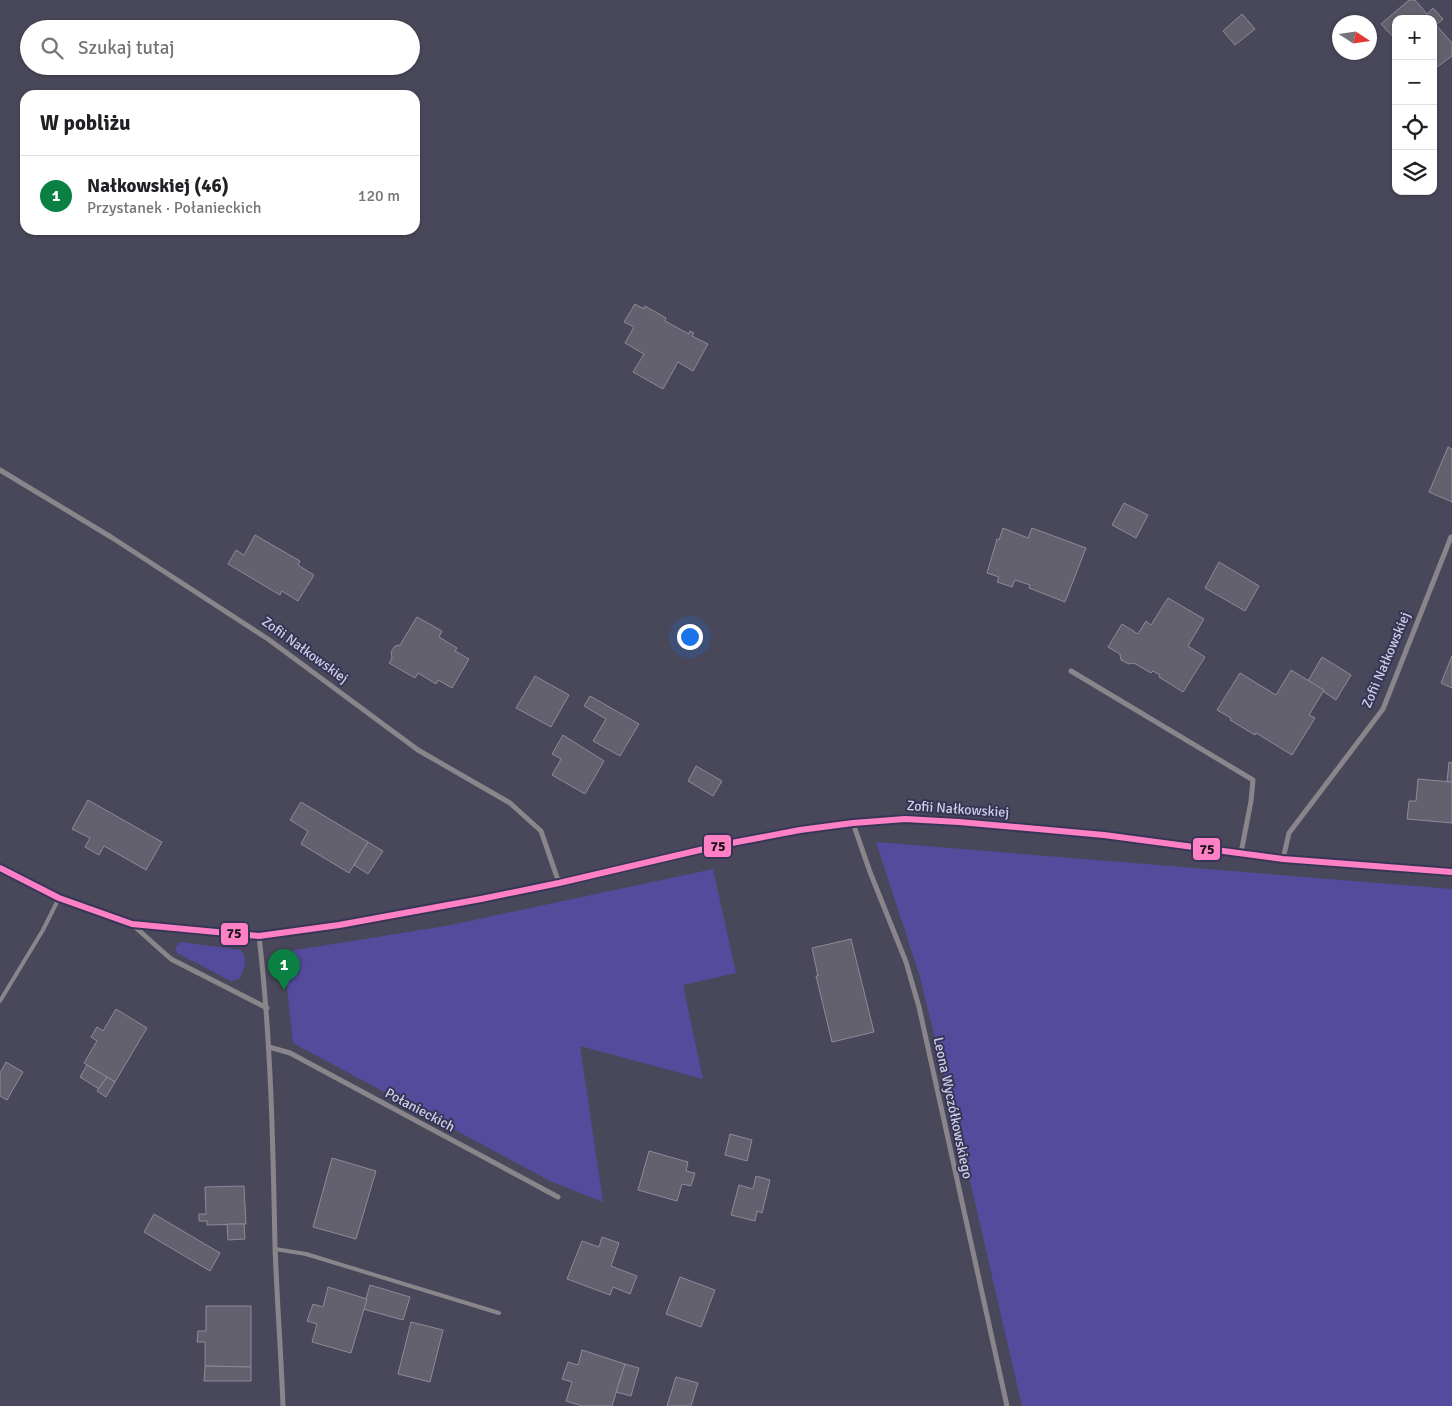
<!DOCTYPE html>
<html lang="pl">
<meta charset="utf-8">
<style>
body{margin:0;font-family:Signika,sans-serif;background:#f6f6f6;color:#202124}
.controls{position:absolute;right:15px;top:15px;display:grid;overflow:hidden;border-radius:10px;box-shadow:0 1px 4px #0004}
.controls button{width:45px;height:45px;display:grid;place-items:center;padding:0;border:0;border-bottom:1px solid #e0e0e0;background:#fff;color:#202124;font:25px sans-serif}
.compass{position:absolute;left:1332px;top:15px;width:45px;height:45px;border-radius:50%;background:#fff;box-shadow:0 1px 4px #0004;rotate:102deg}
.you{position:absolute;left:689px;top:636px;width:18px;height:18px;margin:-12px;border:4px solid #fff;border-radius:50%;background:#1a73e8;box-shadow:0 0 0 8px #1a73e833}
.badge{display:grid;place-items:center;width:32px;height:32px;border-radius:50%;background:#0b8043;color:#fff;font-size:16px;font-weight:700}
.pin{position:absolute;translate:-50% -41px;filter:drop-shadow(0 1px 2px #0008)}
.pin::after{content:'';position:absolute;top:26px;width:18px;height:15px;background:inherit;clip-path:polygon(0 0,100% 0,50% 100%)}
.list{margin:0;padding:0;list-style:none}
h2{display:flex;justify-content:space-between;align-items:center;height:65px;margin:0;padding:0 20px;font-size:21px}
h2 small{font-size:16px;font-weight:400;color:#757577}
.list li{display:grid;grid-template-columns:32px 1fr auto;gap:15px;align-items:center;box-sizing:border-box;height:80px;padding:0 20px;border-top:1px solid #e0e0e0}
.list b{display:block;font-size:19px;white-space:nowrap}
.list p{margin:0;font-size:16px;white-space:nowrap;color:#757577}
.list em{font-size:16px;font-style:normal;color:#757577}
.icon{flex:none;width:28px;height:28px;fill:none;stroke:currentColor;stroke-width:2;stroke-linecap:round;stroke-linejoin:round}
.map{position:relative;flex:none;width:1452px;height:1406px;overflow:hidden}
.search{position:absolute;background:#fff;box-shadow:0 1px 4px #0004;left:20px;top:20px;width:400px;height:55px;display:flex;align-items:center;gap:12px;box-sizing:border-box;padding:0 18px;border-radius:28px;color:#757577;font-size:19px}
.panel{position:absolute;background:#fff;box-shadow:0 1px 4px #0004;left:20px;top:90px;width:400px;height:145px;border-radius:15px}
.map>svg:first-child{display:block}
.green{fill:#554b9d}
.building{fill:#64616f;stroke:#8d8a99}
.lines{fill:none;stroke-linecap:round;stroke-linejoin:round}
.service{stroke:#8a858a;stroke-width:4}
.minor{stroke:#8a858a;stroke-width:5}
.tertiary{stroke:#8a858a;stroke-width:9}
.bus-1-casing{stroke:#373557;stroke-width:10}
.bus-1{stroke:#ff80c5;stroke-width:6}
.labels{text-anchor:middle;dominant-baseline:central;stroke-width:4;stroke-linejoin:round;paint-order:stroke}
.street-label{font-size:14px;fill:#cfcfe4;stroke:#373557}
.line-badge{stroke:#373557;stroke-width:2}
.pale-badge-label{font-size:14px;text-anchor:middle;font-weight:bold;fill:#111}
</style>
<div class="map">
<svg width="1452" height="1406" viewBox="0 0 1452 1406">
<rect width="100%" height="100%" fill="#48485a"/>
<g class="green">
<path d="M876,842L1452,889V1406H1022L973,1194L920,977Z"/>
<path d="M713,869L736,973L683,985L703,1079L580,1046L603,1202L550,1181L293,1043L283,952L446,926Z"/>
<path d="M180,942L241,950C248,961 245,968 239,979L231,981L177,953L175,948Z"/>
</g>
<g class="building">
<path d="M1409,0H1415L1427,14L1433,8L1443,19L1436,25L1452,43V56L1433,70V19H1396V40L1381,24Z"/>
<path d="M1242,14L1255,29L1235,45L1223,31Z"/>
<path d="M635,304L644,309L645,306L666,318L665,321L689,334L690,331L694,333L692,336L708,344L693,371L678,362L663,389L633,372L644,354L625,343L634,327L624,322Z"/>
<path d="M1448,447L1452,449V502L1429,492Z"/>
<path d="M1124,503L1148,515L1136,538L1112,525Z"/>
<path d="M1003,528L1028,538L1032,528L1086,548L1065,602L1029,588L1030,585L1015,580L1012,587L997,582L999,577L987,573L997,539L999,540Z"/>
<path d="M255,535L300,561L298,565L314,575L298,601L282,591L280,595L228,564L236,550L244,555Z"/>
<path d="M1219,562L1259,586L1245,611L1205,588Z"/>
<path d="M1168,598L1204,619L1188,646L1205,657L1183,692L1159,677L1160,675L1153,671L1151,673L1134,663L1129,664L1121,660L1120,654L1108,647L1122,624L1138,634L1146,621L1151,625Z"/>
<path d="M417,617L442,631L439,637L457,648L455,651L469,659L452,688L438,680L436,684L418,673L415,678L389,663L392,658L391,652L395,646L400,645Z"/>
<path d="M1452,656V688L1441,683Z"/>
<path d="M1322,657L1351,675L1336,700L1308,681Z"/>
<path d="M1291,670L1324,690L1309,715L1315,718L1292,755L1256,733L1255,735L1230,720L1231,718L1217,710L1240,673L1276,695Z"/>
<path d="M535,676L569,695L551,727L516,708Z"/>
<path d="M590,696L639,724L620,756L593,741L606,719L584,706Z"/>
<path d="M563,735L604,761L585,794L552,775L561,759L552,754Z"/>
<path d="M1449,762L1452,763V782H1447Z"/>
<path d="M696,766L722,781L713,796L688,781Z"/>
<path d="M1418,779L1452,782V823L1407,819L1409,801H1416Z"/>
<path d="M88,800L162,842L146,870L104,846L99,855L85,847L90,838L72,829Z"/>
<path d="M301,802L368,842L349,873L301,844L308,831L290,820Z"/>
<path d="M368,842L383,851L368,874L354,865Z"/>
<path d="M851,939L874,1032L832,1042L816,976H818L812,948Z"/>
<path d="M116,1009L147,1028L115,1082L84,1063L97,1041L91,1037L97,1027L103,1031Z"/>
<path d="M6,1062L23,1072L7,1100L0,1096V1073Z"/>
<path d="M87,1065L107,1077L99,1089L80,1077Z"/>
<path d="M107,1077L115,1082L106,1097L97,1091Z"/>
<path d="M730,1134L752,1140L747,1161L725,1155Z"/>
<path d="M649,1151L688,1162L686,1171L695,1173L691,1186L682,1184L677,1201L638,1190Z"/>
<path d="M332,1158L376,1171L356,1239L313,1227Z"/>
<path d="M756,1176L770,1180L762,1213L757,1211L755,1221L731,1215L739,1185L753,1189Z"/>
<path d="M244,1186L246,1224L207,1225V1221H199V1214H206L205,1187Z"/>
<path d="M154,1214L220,1253L210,1271L144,1232Z"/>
<path d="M227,1224H244L245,1239L228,1240Z"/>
<path d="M602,1237L619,1243L611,1266L637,1276L630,1294L613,1287L610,1295L567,1279L582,1241L599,1247Z"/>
<path d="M680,1277L715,1290L701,1327L666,1314Z"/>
<path d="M370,1285L410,1297L403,1320L363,1309Z"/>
<path d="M328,1287L367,1299L351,1353L312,1342L317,1324L307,1321L313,1304L323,1307Z"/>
<path d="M206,1306H251V1367L205,1366V1342H197L198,1331H206Z"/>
<path d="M411,1322L443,1330L430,1382L398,1374Z"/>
<path d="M582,1350L625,1364L612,1406H582L566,1401L572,1382L562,1379L568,1362L578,1365Z"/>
<path d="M625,1364L639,1368L631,1396L616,1392Z"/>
<path d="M205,1366L251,1367V1381H204Z"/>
<path d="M676,1377L698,1383L691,1406H667Z"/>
</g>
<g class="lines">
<g class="service">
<path d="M0,1001L43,930L59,898"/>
<path d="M275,1249L306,1254L499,1313"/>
</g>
<g class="minor">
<path d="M0,470L111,537L268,639L418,750L510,803L541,831L559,883"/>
<path d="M1071,671L1253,780L1251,801L1241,853"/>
<path d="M853,823L870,872L906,962L919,1007L1007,1406"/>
<path d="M1283,859L1289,833L1383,709L1451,537"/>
<path d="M134,926L171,959L267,1008"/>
<path d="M259,936C271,1039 273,1143 275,1247C277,1300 281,1353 283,1406"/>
<path d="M269,1047L290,1053L558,1197"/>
</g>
<path class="tertiary" d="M0,868L59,898L132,924L259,936L339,925L481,899L559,883L721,845L800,830L853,823L905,819L959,822L1104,835L1283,859L1452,872"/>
<g class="bus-1-casing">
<path id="bus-1" d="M0,868L59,898L132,924L259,936L339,925L481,899L559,883L721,845L800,830L853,823L905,819L959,822L1104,835L1283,859L1452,872"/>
</g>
<use href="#bus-1" class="bus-1"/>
</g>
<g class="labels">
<g class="street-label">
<text transform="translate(305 650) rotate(36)">Zofii Nałkowskiej</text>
<text transform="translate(1386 660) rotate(-67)">Zofii Nałkowskiej</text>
<text transform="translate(958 809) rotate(4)">Zofii Nałkowskiej</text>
<text transform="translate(953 1108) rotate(78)">Leona Wyczółkowskiego</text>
<text transform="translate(420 1110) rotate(28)">Połanieckich</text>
</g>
</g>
<g class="line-badge">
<rect x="703" y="834" width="29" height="24" rx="5" fill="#ff80c5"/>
<rect x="1192" y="837" width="29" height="24" rx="5" fill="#ff80c5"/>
<rect x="220" y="922" width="29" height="24" rx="5" fill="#ff80c5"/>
</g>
<g class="pale-badge-label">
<text x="718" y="851">75</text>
<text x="1207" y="854">75</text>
<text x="234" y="938">75</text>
</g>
</svg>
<div class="controls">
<button>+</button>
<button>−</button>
<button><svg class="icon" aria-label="locate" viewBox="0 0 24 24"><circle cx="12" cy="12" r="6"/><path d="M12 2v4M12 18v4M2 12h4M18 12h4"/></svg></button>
<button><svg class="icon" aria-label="layers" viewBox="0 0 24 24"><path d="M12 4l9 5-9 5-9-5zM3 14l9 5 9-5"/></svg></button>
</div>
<svg class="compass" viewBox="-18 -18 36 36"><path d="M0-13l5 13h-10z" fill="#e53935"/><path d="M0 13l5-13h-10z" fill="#757577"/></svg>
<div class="you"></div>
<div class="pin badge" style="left:284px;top:990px">1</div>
<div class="search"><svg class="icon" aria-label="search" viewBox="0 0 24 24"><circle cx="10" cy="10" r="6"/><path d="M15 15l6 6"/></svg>Szukaj tutaj</div>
<section class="panel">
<h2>W pobliżu<small></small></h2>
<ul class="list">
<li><span class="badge">1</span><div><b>Nałkowskiej (46)</b><p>Przystanek · Połanieckich</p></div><em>120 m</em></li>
</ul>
</section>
</div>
